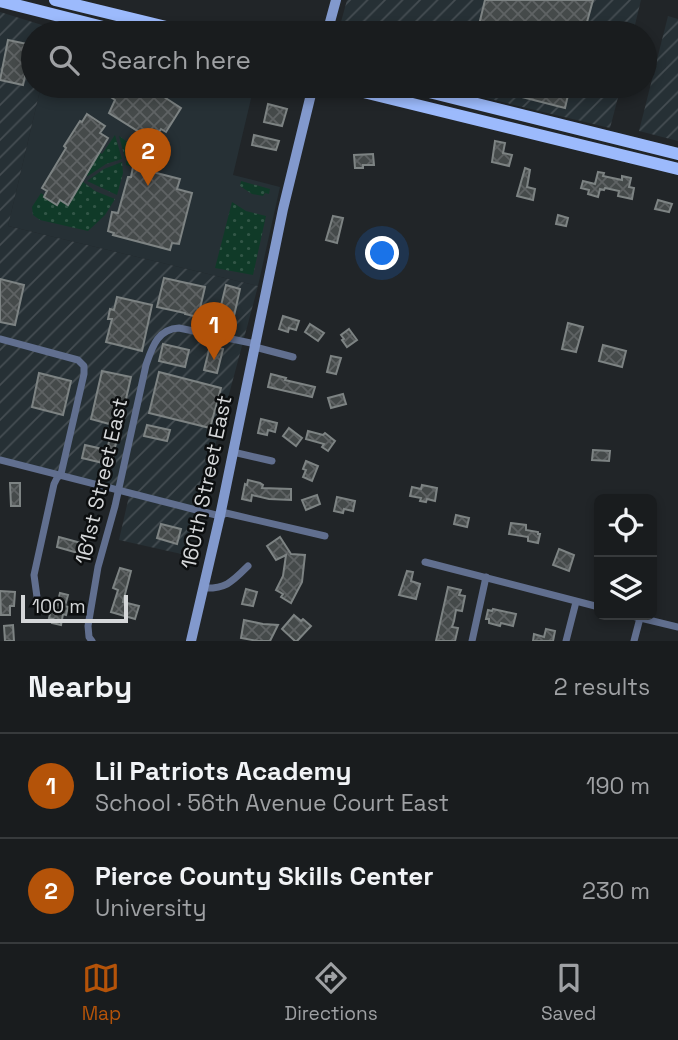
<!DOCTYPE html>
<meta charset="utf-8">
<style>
body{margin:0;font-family:"Space Grotesk",sans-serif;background:#26292b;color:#f1f3f6}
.controls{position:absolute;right:21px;bottom:21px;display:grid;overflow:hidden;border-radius:10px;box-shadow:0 4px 10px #0003}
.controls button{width:63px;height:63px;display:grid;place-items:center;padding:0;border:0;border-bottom:2px solid #373a3c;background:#191c1e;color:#f1f3f6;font:35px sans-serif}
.scale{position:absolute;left:21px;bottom:18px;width:107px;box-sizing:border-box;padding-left:7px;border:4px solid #d5d7d9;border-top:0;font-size:19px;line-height:24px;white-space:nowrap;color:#d5d7d9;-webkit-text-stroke:5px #0c0e0f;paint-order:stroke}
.you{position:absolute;left:383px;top:254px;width:24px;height:24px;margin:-18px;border:5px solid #fff;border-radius:50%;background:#1a73e8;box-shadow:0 0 0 10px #1a73e833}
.badge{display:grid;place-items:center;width:46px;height:46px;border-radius:50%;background:#b45309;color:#fff;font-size:23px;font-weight:700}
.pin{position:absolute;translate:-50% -58px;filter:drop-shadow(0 2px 4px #0008)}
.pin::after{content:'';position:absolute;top:37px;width:24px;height:21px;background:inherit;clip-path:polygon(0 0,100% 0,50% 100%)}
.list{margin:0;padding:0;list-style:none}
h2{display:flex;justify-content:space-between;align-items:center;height:91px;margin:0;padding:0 28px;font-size:30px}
h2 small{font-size:23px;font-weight:400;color:#9fa1a4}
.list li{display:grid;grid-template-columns:46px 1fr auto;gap:21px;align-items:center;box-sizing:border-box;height:105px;padding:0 28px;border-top:2px solid #373a3c}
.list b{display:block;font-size:26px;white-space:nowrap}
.list p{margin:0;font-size:23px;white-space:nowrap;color:#9fa1a4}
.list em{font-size:23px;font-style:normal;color:#9fa1a4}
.icon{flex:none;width:38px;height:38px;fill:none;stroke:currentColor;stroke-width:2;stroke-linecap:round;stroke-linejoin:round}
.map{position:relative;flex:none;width:678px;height:641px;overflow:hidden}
.search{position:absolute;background:#191c1e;box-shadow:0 4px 10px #0003;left:21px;right:21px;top:21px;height:77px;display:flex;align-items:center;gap:18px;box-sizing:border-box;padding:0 24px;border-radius:38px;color:#9fa1a4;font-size:26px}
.sheet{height:301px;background:#191c1e}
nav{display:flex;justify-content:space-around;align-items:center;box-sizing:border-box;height:98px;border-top:2px solid #373a3c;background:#191c1e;font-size:19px;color:#9fa1a4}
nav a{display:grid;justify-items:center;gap:4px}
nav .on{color:#b45309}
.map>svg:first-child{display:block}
.built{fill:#263035}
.industrial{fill:url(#industrial-furrows)}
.grass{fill:url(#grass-dots)}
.building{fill:url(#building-cross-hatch);stroke:#7d8383;stroke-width:2}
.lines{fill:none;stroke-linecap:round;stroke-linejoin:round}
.street{stroke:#616f8f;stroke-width:7}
.secondary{stroke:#8299cd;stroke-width:10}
.primary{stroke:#9cbafc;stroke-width:12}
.labels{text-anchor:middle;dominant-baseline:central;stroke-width:5;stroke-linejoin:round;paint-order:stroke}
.street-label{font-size:21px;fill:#d5d7d9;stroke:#0c0e0f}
</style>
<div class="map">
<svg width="678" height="641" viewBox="0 0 678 641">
<defs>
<pattern id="industrial-furrows" width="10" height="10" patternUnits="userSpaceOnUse" patternTransform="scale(1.75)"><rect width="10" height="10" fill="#263035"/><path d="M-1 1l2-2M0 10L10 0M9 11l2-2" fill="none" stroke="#454d52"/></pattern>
<pattern id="grass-dots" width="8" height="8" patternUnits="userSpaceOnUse" patternTransform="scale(1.75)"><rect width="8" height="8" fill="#103a28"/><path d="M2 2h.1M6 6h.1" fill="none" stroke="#325647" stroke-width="1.8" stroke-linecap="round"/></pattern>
<pattern id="building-cross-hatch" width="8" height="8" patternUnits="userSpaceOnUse" patternTransform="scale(1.75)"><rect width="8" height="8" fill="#454a4a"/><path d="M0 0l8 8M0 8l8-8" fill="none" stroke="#5f6364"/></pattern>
</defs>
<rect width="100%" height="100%" fill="#212528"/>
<path class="built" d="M41,86H254L233,175L280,187L258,286L8,226Z"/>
<g class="industrial">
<path d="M347,0H641L633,33H338Z"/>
<path d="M0,12L55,29L54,33H33V86H41L8,226L258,286L186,555L119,540L129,496L0,462Z"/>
<path d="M668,16L678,19V141L639,131Z"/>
<path d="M436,86H621L610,128Z"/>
</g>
<g class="grass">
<path d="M115,135L122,159L106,164L88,176L86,175L99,152L102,154Z"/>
<path d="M119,136L149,157L125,158Z"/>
<path d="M143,159L155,160L158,162L152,172L126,165V161Z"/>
<path d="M122,162L123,173L117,195L87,181L104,169Z"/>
<path d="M82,181L95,191L115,199L105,215L88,231L40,220L33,215L32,207L41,193L45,196L44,197L56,205L60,200L68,205Z"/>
<path d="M241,181L270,189L269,194L265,193L263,196L252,194L240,186Z"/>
<path d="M232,202L246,211L266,216L253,275L215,268Z"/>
</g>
<g class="building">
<path d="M485,0H593L584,33H477Z"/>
<path d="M8,40L32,45L23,85L0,80Z"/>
<path d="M114,86H147L181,108L166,132L161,129L159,132L157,131L152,140L109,113L115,100L108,95Z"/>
<path d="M487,86H571L573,87L571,95H568L565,108L486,88Z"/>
<path d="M268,104L287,109L282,126L264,122Z"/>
<path d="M87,114L105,126L100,133L108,138L68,205L60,200L57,205L44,197L47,191L42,188L66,148L64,146L80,121L82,122Z"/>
<path d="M254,135L279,141L276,150L252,145Z"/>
<path d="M495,141L505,143L503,153L512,155L509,166L492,162Z"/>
<path d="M373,154L374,165H363V168H355L354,155Z"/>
<path d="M133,167L180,179L177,189L192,193L179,244L172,243L170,250L113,235L114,233L108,231L112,212L118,213L128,177H131Z"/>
<path d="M525,168L530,170L527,187L535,189L533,200L517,196Z"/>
<path d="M598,172L604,173L603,176L622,180V176L631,178L629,187L634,188L632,199L618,196L619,191L605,188L604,190L600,189L598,197L588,194L589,190L581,188L583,181L595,184Z"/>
<path d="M658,200L672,204L669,212L655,209Z"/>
<path d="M558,215L568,218L566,226L556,224Z"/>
<path d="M333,216L343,218L337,243L326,240Z"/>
<path d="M164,278L205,287L198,317L185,314V313L157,307Z"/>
<path d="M0,279L24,285L15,325L0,322Z"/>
<path d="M226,285L240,289L232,325L217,322Z"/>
<path d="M117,297L152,305L142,351L106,342L112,319H108L110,309L114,310Z"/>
<path d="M283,316L299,321L296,330L289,328L288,332L279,329Z"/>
<path d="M568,323L583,327L576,352L562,349Z"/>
<path d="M310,324L324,333L318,341L305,332Z"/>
<path d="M349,329L357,340L347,347L342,340L344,339L341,335Z"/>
<path d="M163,344L189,350L185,367L159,361Z"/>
<path d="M603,345L626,351L622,367L599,361Z"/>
<path d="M210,346L223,349L217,373L204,370Z"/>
<path d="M331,356L341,358L336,374L327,372Z"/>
<path d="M102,371L131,377L111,465L82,458L85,445L107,450L113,425L91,419Z"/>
<path d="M159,372L221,388L210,428L149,413Z"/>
<path d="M39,373L71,381L63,415L32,407Z"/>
<path d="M271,374L286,378L285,380L315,387L312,397L268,387Z"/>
<path d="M343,394L346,404L331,408L328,398Z"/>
<path d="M261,419L277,423L275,432L268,430L267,435L258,433Z"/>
<path d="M147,425L170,430L167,441L144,436Z"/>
<path d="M289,428L302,438L296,446L283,436Z"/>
<path d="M308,431L323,435L325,433L335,441L328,451L322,447L324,444L306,439Z"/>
<path d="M593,450L610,451L609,461L592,460Z"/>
<path d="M306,461L318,466L312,481L303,477L306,470L303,469Z"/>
<path d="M248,480L260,483L263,485L262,488L291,489V500L269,499L252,495L251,501L242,499L245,484L247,485Z"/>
<path d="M10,483H20V506H11Z"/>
<path d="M422,485L437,488L435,501L427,499L426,502L420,501L421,498L410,496L412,487L421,489Z"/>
<path d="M317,495L320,504L306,510L302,500Z"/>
<path d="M337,497L355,501L353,511L344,509L343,513L334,511Z"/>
<path d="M456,515L469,518L467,527L454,524Z"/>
<path d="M511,523L526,525V530L538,532V534H540L538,543L528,541V537L509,534Z"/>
<path d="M161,524L181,529L177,544L157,538Z"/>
<path d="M59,537L81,543L78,553L57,547Z"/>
<path d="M280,537L291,554L305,555L302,582L291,603L281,597L283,594L276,590L283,576L286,555L276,560L267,546Z"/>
<path d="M559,549L574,555L569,571L553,565Z"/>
<path d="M120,568L131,571L123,602L139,606L135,619L111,612L118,590L113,588Z"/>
<path d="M407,571L413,572L411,581L420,584L416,599L399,595Z"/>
<path d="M448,587L461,590L459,595L465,596L462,611L456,610L454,621L452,627L458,628L455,641H436Z"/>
<path d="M246,589L257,592L253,606L242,604Z"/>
<path d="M0,591L15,592L14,606H10V615H1Z"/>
<path d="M60,593L68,595L65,606L68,607L66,615L63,614L61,625L52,623L53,619L49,618L51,611L54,612L55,604L57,605Z"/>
<path d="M493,609L516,614L513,626L501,623L500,626L489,623V619H486L488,610L492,611Z"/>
<path d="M294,615L301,621L303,619L311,626L297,641H295L282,629Z"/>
<path d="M244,620L263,624L278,625L270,641H258L241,638Z"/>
<path d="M13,625L14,641H5L4,626Z"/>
<path d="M546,629L555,631L553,641H533L534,634L544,637Z"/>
</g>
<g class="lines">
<g class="street">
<path d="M0,339L78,360L84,366V374L61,474L57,478L54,484L34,575L37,597"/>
<path d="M255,347L293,357"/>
<path d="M233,452L272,461"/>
<path d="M0,460L220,516L226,513L325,536"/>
<path d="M425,562L599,607"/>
<path d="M203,588C226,589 232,582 248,566"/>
<path d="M628,615L678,627"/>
<path d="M92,641L89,637L88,626L98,567L115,506L146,365C152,348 157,329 179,328L256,344"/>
<path d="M472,641L486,577"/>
<path d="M566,641L576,602"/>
<path d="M634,641L640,618"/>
</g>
<g class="secondary">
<path d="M327,33L336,0"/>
<path d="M191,641L220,516L283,209L313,86"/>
</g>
<g class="primary">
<path d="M55,0L191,33"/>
<path d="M0,1L127,33"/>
<path d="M339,86L678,169"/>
<path d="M405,86L678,154"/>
</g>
</g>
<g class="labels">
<g class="street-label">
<text transform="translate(101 481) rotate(-77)">161st Street East</text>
<text transform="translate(206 482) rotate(-78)">160th Street East</text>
</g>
</g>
</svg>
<div class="controls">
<button><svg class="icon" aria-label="locate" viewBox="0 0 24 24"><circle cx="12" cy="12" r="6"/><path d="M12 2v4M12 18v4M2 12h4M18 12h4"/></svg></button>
<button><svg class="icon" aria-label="layers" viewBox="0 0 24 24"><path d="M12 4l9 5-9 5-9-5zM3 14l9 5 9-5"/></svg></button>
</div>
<div class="scale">100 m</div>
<div class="you"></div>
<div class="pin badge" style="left:214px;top:360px">1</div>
<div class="pin badge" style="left:148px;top:186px">2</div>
<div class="search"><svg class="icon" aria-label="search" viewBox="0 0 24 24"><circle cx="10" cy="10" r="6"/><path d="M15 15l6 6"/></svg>Search here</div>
</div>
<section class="sheet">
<h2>Nearby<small>2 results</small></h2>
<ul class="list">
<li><span class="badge">1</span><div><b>Lil Patriots Academy</b><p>School · 56th Avenue Court East</p></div><em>190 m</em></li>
<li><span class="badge">2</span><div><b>Pierce County Skills Center</b><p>University</p></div><em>230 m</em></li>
</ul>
</section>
<nav>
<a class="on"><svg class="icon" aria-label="map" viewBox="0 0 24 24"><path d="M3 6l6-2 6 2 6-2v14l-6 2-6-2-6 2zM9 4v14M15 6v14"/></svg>Map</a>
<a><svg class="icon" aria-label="directions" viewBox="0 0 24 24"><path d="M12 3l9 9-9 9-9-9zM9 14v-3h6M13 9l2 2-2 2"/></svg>Directions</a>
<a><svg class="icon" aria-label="saved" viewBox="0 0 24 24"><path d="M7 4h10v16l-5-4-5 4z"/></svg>Saved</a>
</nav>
